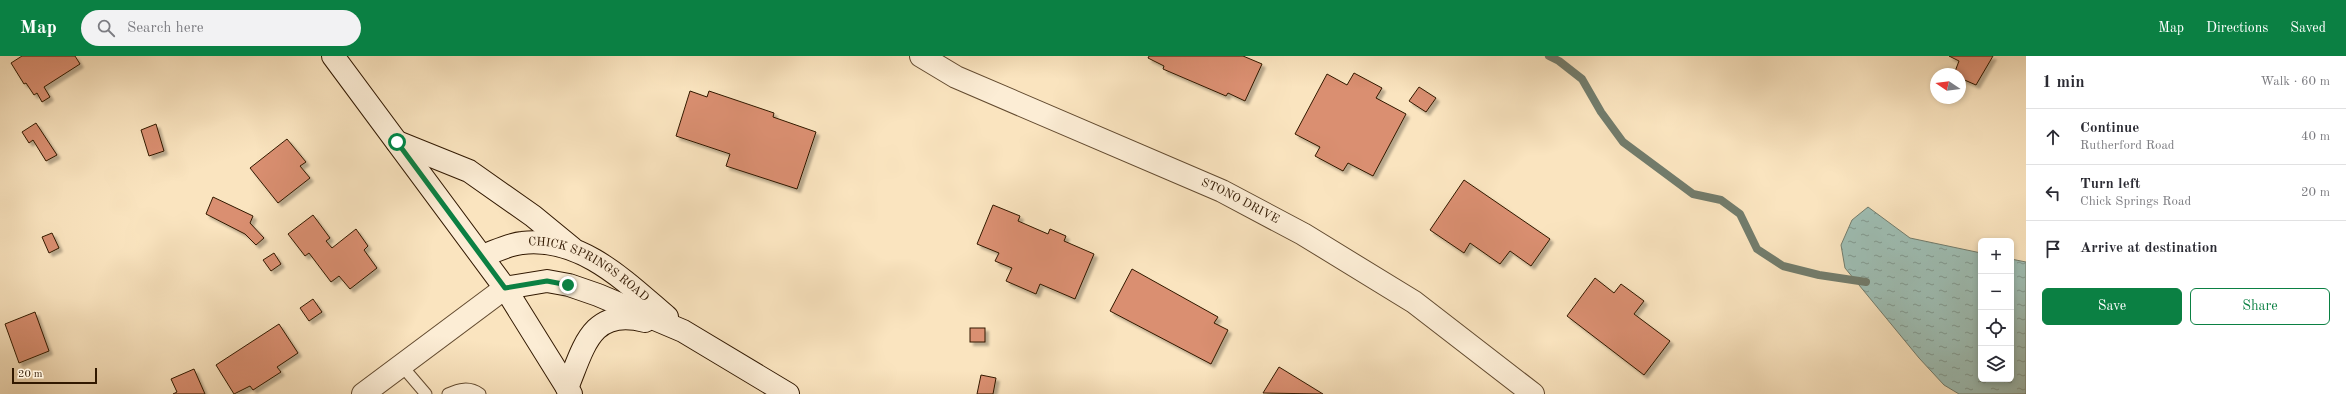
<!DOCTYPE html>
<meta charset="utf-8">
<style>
body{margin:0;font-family:"Old Standard TT",serif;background:#f2f2f3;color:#2b2b33}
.controls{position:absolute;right:12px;bottom:12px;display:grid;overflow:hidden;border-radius:6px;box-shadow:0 2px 6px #0003}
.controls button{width:36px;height:36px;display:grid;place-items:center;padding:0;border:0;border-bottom:1px solid #e1e1e2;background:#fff;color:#2b2b33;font:20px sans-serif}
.compass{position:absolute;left:1930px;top:12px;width:36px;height:36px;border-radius:50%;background:#fff;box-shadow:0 2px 6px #0003;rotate:283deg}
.scale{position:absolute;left:12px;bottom:10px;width:85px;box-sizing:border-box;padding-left:4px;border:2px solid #311800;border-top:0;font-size:11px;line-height:14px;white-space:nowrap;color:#311800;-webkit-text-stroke:3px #fcedd5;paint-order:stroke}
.stop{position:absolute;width:12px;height:12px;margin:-9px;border:3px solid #0b8043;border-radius:50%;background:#fff}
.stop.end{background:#0b8043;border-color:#fff;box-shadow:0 1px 4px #0008}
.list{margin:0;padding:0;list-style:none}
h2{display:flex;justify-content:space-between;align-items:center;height:52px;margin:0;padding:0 16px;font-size:17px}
h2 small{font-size:13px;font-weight:400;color:#7c7c81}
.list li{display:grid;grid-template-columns:26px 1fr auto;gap:12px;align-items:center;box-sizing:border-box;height:56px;padding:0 16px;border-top:1px solid #e1e1e2}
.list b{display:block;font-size:15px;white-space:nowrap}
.list p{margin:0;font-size:13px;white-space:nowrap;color:#7c7c81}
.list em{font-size:13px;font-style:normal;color:#7c7c81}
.actions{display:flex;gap:8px;padding:12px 16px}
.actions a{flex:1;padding:9px 0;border:1px solid #0b8043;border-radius:6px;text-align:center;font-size:14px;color:#0b8043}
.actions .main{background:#0b8043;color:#fff}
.icon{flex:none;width:22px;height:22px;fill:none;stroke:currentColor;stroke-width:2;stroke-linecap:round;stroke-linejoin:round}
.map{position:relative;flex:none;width:2026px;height:338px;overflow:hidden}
header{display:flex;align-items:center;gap:24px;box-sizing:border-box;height:56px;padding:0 20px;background:#0b8043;color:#fff}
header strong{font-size:19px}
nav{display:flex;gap:22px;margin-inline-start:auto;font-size:14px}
.search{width:280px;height:36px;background:#f2f2f3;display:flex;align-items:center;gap:10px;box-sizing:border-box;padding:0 14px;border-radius:22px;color:#7c7c81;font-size:15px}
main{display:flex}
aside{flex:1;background:#fff}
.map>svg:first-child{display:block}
.water{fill:url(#water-ripples);stroke:#727c6c}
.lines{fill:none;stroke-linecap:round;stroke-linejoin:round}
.stream{stroke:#727c6c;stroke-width:8}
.building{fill:#da8f71;stroke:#311800;filter:url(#shadow)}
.lane-casing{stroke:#634b30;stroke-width:13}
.street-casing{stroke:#634b30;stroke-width:24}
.secondary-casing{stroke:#311800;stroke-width:24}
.lane{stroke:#fcedd5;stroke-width:11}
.street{stroke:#fcedd5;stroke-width:22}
.secondary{stroke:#fcedd5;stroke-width:22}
.route{stroke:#0b8043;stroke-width:5}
.labels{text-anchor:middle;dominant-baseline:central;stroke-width:3.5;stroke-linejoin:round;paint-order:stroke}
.street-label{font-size:12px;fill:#311800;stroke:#fcedd5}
</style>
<header>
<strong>Map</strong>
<div class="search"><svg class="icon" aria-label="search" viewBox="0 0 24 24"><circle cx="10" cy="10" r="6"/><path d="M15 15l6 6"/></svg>Search here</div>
<nav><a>Map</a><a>Directions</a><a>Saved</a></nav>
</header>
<main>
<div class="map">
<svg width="2026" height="338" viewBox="0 0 2026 338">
<defs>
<pattern id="water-ripples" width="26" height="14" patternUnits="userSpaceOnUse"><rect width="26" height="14" fill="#9ebeb4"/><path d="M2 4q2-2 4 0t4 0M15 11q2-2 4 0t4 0" fill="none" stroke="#819990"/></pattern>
<filter id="shadow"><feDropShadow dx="3.5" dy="3.5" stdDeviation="1" flood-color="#0004"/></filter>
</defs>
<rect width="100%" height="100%" fill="#fae4bf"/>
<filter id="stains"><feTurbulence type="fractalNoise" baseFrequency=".005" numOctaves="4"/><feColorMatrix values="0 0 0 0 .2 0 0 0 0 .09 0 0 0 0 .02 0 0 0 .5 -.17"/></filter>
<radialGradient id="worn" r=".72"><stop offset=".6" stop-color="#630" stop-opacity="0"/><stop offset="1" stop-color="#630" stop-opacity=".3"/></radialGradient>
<path class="water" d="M1868,151L1910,182L1981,197V323H2011V203L2026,206V338H1959L1944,329L1919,302L1845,212L1841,189L1852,164Z"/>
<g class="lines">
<path class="stream" d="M1549,0L1559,5L1582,23L1601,56L1623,86L1693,138L1721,144L1740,158L1757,193L1783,210L1819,219L1866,226"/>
</g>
<g class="building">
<path d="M22,0H75L80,8L44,31L50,41L42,46L37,37L34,39L26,27L24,28L11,7Z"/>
<path d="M1149,0H1243L1262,8L1245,45L1228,37L1226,40L1163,13L1164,10L1148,2Z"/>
<path d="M1949,0H1993L1976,29L1960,22V18H1954L1959,5Z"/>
<path d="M1354,17L1382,32L1376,42L1406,58L1373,120L1348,107L1343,115L1315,100L1320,91L1295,78L1327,18L1347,29Z"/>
<path d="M1419,31L1436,42L1426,56L1409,45Z"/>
<path d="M690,35L707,41L709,35L774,57L773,61L816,76L797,133L726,110L730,98L676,80Z"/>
<path d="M36,67L57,99L46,105L33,84L29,87L22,76Z"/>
<path d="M156,68L164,95L149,100L141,74Z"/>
<path d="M287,83L306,106L300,110L310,122L278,147L250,112Z"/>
<path d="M1464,124L1550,183L1531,210L1510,195L1500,208L1470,187L1464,197L1430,174Z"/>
<path d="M213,141L253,160L250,167L264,182L256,189L245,178L206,158Z"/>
<path d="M993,149L1020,160L1018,165L1048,178L1050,173L1066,180L1064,185L1094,198L1075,243L1040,228L1036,238L1006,225L1012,212L995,205L999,197L977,188Z"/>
<path d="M313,159L330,182L326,185L332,192L356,173L368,190L364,194L377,212L350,233L339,220L331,226L309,197L305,200L288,178Z"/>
<path d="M52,177L59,192L49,197L42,181Z"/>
<path d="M274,197L281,208L271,215L263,204Z"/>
<path d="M1132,213L1218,261L1214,267L1228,274L1211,308L1110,255Z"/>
<path d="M1595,222L1614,237L1621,228L1644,245L1634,258L1670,285L1644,319L1567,260Z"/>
<path d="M313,243L322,256L309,265L300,252Z"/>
<path d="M35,256L49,295L19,307L5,268Z"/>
<path d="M279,268L298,297L277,311L281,316L253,334L250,330L234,338L216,309Z"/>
<rect x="970" y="272" width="15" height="14"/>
<path d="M1279,311L1323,338L1263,337Z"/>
<path d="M194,313L205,338H173L177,336L171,323Z"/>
<path d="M981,319L996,322L993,338H977Z"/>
</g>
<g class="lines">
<g class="lane-casing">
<g id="lane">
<path d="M402,310L426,338"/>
<path d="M448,338C459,333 469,330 480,338"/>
</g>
</g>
<g class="street-casing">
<g id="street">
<path id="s1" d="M921,0L956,21L1222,135L1303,178L1414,246L1533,338"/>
<path d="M363,338L505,232"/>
</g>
</g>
<g class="secondary-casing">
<g id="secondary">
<path d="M333,0L505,232L571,338"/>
<path d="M397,86L469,115L533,160L572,192"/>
<path id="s2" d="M482,200C494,196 509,188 522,187C581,180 626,226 667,261"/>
<path d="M505,232L547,225L569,229L598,239L683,275L788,338"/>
<path d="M567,332C584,291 591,251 645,265"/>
</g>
</g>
<use href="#lane" class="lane"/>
<use href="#street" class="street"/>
<use href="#secondary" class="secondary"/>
</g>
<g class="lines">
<path class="route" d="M397,86L505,232L547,225L568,229"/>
</g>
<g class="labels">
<g class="street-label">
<text stroke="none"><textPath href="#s1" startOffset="351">STONO DRIVE</textPath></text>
<text stroke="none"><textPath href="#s2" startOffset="116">CHICK SPRINGS ROAD</textPath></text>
</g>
</g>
<rect width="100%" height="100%" filter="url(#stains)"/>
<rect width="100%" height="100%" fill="url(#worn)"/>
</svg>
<div class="controls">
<button>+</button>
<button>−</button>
<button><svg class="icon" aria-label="locate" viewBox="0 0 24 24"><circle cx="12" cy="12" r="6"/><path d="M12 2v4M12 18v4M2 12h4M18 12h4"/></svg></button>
<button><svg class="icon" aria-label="layers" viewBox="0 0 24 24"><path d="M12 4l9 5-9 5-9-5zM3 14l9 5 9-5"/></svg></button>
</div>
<svg class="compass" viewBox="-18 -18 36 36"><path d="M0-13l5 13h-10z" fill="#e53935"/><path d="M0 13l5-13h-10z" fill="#7c7c81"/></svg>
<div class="scale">20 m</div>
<div class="stop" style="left:397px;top:86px"></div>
<div class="stop end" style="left:568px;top:229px"></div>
</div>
<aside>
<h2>1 min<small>Walk · 60 m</small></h2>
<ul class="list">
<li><svg class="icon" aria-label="ahead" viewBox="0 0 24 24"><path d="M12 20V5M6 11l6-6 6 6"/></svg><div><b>Continue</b><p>Rutherford Road</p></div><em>40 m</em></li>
<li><svg class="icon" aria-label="left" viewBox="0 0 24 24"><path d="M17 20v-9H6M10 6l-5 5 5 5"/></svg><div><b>Turn left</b><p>Chick Springs Road</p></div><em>20 m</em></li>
<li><svg class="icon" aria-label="arrive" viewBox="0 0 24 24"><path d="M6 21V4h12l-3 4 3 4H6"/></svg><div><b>Arrive at destination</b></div></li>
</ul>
<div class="actions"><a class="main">Save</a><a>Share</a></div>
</aside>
</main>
